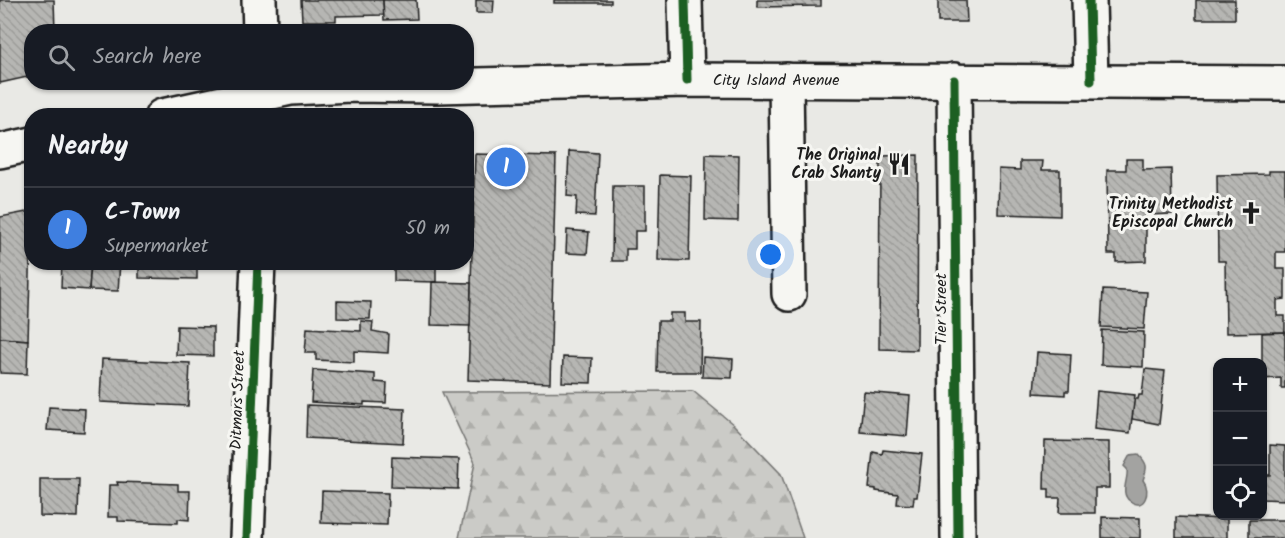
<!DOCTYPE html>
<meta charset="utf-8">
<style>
body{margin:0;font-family:Kalam,sans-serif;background:#20242c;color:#f1f3f6}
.controls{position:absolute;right:18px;bottom:18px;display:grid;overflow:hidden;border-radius:12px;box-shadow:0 2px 4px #0004}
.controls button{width:54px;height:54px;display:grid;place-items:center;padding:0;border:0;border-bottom:2px solid #363941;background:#171b24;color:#f1f3f6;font:30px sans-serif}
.you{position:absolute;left:771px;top:255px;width:21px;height:21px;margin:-15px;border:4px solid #fff;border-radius:50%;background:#1a73e8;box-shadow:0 0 0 9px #1a73e833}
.badge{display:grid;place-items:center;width:39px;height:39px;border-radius:50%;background:#919294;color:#fff;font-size:20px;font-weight:700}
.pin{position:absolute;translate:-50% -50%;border:3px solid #fff;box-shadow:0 2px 6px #0006}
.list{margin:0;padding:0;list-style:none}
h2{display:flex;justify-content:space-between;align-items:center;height:78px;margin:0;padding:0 24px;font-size:26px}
h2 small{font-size:20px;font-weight:400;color:#9ea1a6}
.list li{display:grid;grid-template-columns:39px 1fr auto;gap:18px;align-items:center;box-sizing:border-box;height:84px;padding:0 24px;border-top:2px solid #363941}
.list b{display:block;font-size:22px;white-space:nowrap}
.list p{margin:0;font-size:20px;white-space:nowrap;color:#9ea1a6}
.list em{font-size:20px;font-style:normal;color:#9ea1a6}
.icon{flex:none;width:33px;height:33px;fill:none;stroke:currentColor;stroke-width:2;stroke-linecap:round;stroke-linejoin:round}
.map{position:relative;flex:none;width:1285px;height:538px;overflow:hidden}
.search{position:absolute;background:#171b24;box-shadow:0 2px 4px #0004;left:24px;top:24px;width:450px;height:66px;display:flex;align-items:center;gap:15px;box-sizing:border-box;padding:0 21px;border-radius:24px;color:#9ea1a6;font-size:22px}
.panel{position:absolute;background:#171b24;box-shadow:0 2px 4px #0004;left:24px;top:108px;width:450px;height:162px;border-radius:24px}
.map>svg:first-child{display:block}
.forest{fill:url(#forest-firs);stroke:#747472;stroke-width:1.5}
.water{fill:#a3a3a1;stroke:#6d6d6c;stroke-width:1.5}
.building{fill:url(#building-back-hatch);stroke:#1c1c1c;stroke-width:1.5}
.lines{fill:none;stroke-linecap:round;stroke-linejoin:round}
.minor-casing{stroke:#1c1c1c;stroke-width:38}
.major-casing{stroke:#1c1c1c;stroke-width:38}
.minor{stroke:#f6f6f2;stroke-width:33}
.major{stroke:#f6f6f2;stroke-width:33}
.cycleway-casing{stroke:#f6f6f2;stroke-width:13}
.cycleway{stroke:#1b5e20;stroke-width:9}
.labels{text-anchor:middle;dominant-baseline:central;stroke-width:6;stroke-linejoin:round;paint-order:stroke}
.street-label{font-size:16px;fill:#1c1c1c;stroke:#f6f6f2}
.poi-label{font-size:16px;font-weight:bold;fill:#1c1c1c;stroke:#f6f6f2;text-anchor:end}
</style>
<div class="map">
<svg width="1285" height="538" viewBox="0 0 1285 538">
<defs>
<pattern id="forest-firs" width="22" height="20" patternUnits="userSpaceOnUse" patternTransform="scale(1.5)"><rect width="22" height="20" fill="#cbcbc7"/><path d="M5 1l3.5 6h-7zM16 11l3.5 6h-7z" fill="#aeaeaa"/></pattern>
<pattern id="building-back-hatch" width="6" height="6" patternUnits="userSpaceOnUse" patternTransform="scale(1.5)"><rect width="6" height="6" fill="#b6b6b3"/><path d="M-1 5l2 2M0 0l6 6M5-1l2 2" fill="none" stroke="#9c9c99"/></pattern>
</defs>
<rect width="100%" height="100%" fill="#e9e9e5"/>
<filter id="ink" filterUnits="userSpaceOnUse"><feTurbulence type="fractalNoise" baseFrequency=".0167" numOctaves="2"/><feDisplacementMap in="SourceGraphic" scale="12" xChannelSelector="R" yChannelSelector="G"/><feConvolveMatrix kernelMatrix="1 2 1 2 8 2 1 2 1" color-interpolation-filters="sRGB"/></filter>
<g filter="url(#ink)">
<path class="forest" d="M693,391L734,425L781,474L803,538H459L475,463L442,392Z"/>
<path class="water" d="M1138,454C1149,465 1147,468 1143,480C1152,491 1144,512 1130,501C1119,493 1129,479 1127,469L1124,466L1130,455Z"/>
<g class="building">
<path d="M0,0H54L55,32H32V76L0,83Z"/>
<path d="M301,0H383L384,15L336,16V21H302Z"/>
<path d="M383,0H416L417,19L384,20Z"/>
<path d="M476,0H494L493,13H476Z"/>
<rect x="554" y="0" width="57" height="3"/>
<path d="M757,0H821V6L757,7Z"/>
<path d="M938,0H966L967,22H938Z"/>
<rect x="1196" y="0" width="39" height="19"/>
<path d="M569,151L598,153L595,216L576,215L577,197L567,196Z"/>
<path d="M475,154L556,156L550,383L468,380Z"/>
<path d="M706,154L739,155L738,221L705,220Z"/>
<path d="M918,155L917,350L879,349L880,156Z"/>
<path d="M1126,159H1143V170L1171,169L1172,214L1146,215V261L1116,262V254H1108L1107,170H1126Z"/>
<path d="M1020,161H1043L1042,170H1060V216L998,214L999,169L1020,170Z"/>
<path d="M1269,171H1285V252H1276V269H1285V299L1277,300V316H1285V332L1226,333L1225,261H1218L1217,175L1269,174Z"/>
<path d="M660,175L691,176L689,261L658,260Z"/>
<path d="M613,186H645V231H635V249H626V261H612Z"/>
<path d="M32,211L28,340L0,338V217Z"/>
<path d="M567,230L589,232L587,254L566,253Z"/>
<path d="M62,262H91L89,290L61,288Z"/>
<path d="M91,262H120L118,291L89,290Z"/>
<path d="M139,262H197V279L139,278Z"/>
<path d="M394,262H436V282L394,281Z"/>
<path d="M432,282L471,283L470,326L431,325Z"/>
<path d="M1103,290L1147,292L1144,329L1101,327Z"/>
<path d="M337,301L371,302L370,319L337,318Z"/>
<path d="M670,313H685V322H701L700,372H657L658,321H670Z"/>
<path d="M361,321L373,322L372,331L389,334L388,353L354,351V362L316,360V353H305L307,328L361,331Z"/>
<path d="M177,326L213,327V356L176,355Z"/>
<path d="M1102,330L1144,332L1143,367L1101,365Z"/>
<path d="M1285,332V388H1281V378L1262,379V333Z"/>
<path d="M0,338L28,340L27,374L0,373Z"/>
<path d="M1037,352L1071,354L1069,391H1065V395L1034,393Z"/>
<path d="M563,357L592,358L591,383L562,382Z"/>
<path d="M703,357L733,359L732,378L702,377Z"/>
<path d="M102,359L190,363L188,406L100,402Z"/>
<path d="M1145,369L1165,371L1159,424L1132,419L1134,399H1138L1139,395H1142Z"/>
<path d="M313,370L375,374V382L387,383L386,403L364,402V405L311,402Z"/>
<path d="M1097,391L1135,395L1130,433L1094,429Z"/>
<path d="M864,392L910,396L907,436L860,432Z"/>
<path d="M307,405L405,409L403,443L306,438Z"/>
<path d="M49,407L85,409L84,432L47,430Z"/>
<path d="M1045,441L1109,442V488H1095V513H1059L1060,498H1049V489H1044Z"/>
<path d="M1270,445L1285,446V500L1262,499V475H1270Z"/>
<path d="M883,450L922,454L917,497H914L913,505L897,504L898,494L876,491V489L869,488L873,452L882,454Z"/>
<path d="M392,457L459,459L458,489L391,487Z"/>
<path d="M40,479H79L78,517L40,516Z"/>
<path d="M117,482L178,484V491H190L189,520L178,519V523L118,521V517H108L109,485H118Z"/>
<path d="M322,491L388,493L387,525L321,523Z"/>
<path d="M1102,517L1140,518V538H1102Z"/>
<path d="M1176,517L1227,519V538H1176Z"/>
<rect x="1249" y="520" width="36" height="18"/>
</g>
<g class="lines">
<g class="minor-casing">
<g id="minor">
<path d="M259,0L260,32"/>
<path d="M685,0L687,80"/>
<path d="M1089,0L1091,81"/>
<path d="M786,80L789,294"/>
<path d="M954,80L958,538"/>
<path d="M247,538L258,262"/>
</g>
</g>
<g class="major-casing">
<g id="major">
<path d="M162,116L291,88L350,85L437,86L687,80L1285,83"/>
<path d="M0,151L32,144"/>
</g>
</g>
<use href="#minor" class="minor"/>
<use href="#major" class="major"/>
<g class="cycleway-casing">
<g id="cycleway">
<path d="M685,0L687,80"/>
<path d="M1089,0L1091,81"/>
<path d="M954,80L958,538"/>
<path d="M247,538L258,262"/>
</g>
</g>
<use href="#cycleway" class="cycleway"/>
</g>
</g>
<defs>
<g id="restaurant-bare" transform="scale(1.8)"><path d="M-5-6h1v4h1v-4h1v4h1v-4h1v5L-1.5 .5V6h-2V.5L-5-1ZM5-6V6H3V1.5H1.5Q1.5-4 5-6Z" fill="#1c1c1c" stroke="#f6f6f2" stroke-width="2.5" paint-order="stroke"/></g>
<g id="church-bare" transform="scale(1.8)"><path d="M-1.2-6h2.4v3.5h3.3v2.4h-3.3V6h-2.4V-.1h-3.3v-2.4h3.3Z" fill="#1c1c1c" stroke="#f6f6f2" stroke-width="2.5" paint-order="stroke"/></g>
</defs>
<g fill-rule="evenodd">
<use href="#restaurant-bare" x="899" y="164"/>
<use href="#church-bare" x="1251" y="213"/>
</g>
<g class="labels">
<g class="street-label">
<text x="776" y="80">City Island Avenue</text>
<text transform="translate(941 309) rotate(-90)">Tier Street</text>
<text transform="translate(238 400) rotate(-88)">Ditmars Street</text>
</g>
<g class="poi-label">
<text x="881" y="155">The Original<tspan x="881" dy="18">Crab Shanty</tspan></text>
<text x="1233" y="204">Trinity Methodist<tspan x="1233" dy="18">Episcopal Church</tspan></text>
</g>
</g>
</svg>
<div class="controls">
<button>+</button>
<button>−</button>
<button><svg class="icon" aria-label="locate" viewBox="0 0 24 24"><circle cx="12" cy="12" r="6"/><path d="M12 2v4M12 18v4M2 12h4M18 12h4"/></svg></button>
</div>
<div class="you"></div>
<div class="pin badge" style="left:506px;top:167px;background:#3f7fe0">1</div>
<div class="search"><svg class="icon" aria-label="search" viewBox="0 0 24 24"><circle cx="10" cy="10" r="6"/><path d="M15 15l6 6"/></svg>Search here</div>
<section class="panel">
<h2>Nearby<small></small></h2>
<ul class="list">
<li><span class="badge" style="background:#3f7fe0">1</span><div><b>C-Town</b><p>Supermarket</p></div><em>50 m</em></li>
</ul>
</section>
</div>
